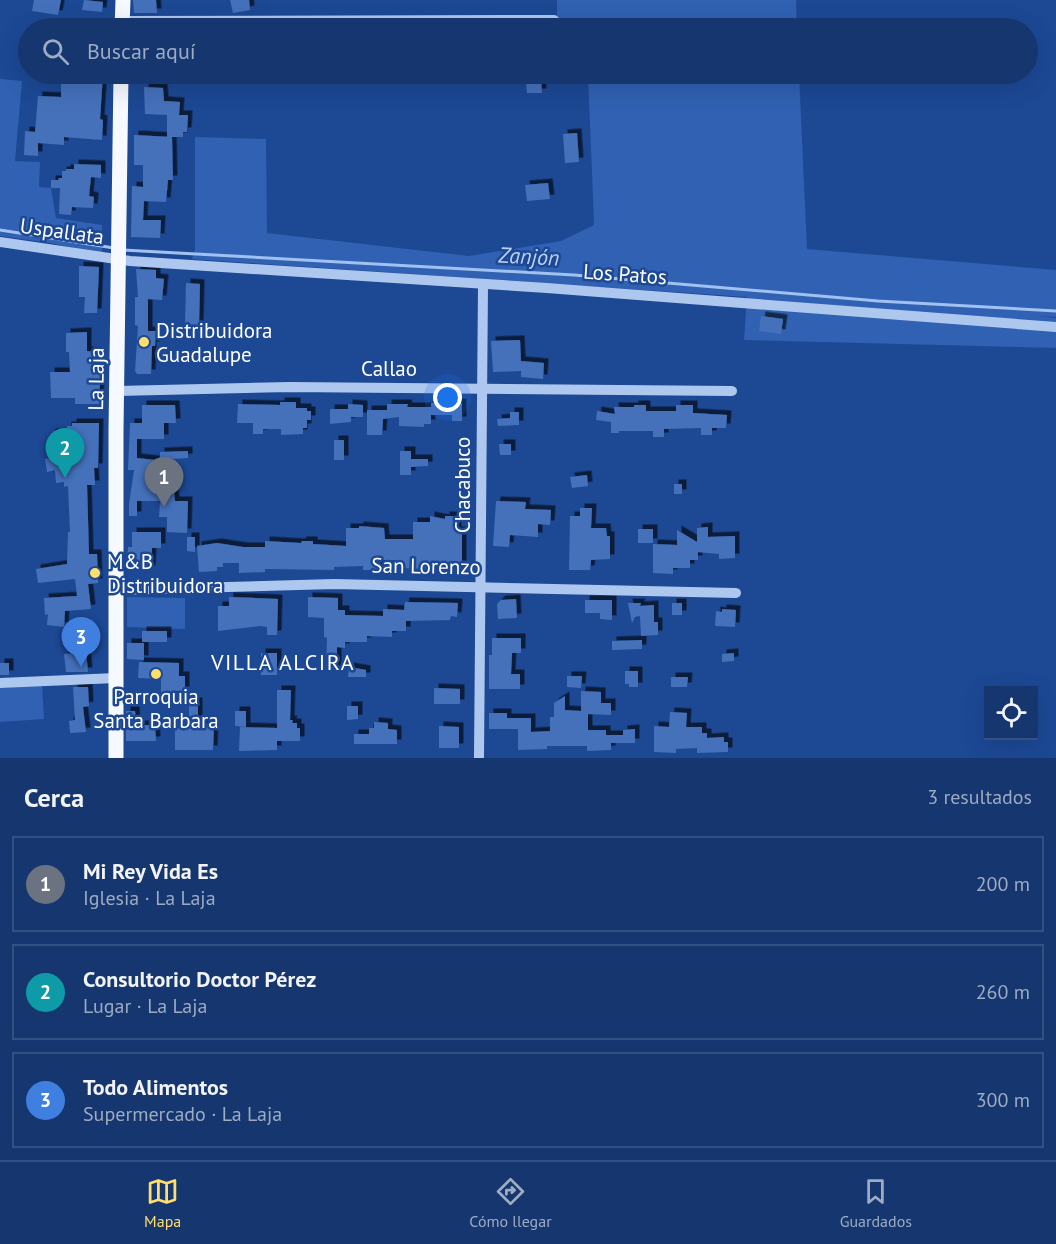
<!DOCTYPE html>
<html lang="es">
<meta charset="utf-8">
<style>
body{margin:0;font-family:"PT Sans",sans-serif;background:#224177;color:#f1f3f6}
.controls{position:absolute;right:18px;bottom:18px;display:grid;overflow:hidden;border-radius:0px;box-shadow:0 6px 24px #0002}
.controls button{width:54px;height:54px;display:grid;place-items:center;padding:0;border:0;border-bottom:2px solid #345082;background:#15366f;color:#f1f3f6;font:30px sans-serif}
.you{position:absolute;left:448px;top:398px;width:21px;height:21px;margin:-15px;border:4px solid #fff;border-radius:50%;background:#1a73e8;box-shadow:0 0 0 9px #1a73e833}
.badge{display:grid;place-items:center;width:39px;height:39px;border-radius:50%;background:#ffde6c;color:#fff;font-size:20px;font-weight:700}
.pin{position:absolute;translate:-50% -50px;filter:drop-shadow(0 2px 3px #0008)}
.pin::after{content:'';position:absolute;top:32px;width:21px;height:18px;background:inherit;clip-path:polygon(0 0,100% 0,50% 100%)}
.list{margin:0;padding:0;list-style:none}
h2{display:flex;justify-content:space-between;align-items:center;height:78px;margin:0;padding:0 24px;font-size:26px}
h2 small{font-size:20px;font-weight:400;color:#9dabc3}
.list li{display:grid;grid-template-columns:39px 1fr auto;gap:18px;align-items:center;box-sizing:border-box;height:96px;margin:0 12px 12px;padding:0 12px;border:2px solid #345082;border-radius:0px}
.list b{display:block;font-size:22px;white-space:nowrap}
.list p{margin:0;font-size:20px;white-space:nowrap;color:#9dabc3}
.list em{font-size:20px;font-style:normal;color:#9dabc3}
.icon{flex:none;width:33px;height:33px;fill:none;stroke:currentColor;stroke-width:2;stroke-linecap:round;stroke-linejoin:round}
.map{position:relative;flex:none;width:1056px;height:758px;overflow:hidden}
.search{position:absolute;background:#15366f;box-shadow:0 6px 24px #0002;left:18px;right:18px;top:18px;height:66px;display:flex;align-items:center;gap:15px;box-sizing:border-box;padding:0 21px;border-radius:33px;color:#9dabc3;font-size:22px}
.sheet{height:402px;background:#15366f}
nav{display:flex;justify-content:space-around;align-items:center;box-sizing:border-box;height:84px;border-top:2px solid #345082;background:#15366f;font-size:16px;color:#9dabc3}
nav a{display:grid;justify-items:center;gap:3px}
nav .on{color:#ffde6c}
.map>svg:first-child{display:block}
.green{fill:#3061b2}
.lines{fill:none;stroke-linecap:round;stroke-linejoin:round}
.stream{stroke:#a1c1f1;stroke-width:3}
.building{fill:#4471bb;filter:url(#shadow)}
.minor{stroke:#aec7ef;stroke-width:10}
.major{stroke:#f6f9ff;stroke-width:15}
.poi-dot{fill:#ffde6c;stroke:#1c4894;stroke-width:2}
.labels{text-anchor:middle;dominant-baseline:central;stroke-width:5;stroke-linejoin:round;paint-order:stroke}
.street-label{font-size:21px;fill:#fff;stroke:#1c4894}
.poi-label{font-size:21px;fill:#fff;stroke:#1c4894;text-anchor:start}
.water-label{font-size:22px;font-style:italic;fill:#bad1f6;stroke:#1c4894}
.neighbourhood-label{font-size:22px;letter-spacing:1.5px;fill:#fff;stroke:#1c4894}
</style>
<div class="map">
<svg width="1056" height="758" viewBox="0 0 1056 758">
<defs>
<filter id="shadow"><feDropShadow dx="4.5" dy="-4.5" stdDeviation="0" flood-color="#0009"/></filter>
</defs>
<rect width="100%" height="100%" fill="#1c4894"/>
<g class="green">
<path d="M557,0H796L797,28H557Z"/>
<path d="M588,74H799L807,249L1056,270V317L1035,316L1056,318V348L744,340L747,297L192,259L195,249V137L266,139L267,233L469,256L561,241L594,225Z"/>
<path d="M0,79L22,81L15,161L40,162L39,187L51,188L56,218L102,225V254L50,243L0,236Z"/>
<path d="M127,597L185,598V629L127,627Z"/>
<path d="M42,685L44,719L0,722V688Z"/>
</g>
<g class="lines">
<g class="stream">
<path d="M0,230L114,248"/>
<path d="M123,250L574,275L878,301L1056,311"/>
</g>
</g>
<g class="building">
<path d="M34,0H61L58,15L32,11Z"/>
<path d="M84,0L103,2L102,12L82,10Z"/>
<path d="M133,0H156L157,13H134Z"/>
<path d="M230,0H249L250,10L233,13Z"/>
<path d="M38,74H103L100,119L103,120L102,140L64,137V145L38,143V156L24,155L25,131L35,132L38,96L61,97V82L37,77Z"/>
<path d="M541,80L542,93H527L526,81Z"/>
<path d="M144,87L163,88L164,101L180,102L179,115H188L187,132H183V137H167V115L145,114Z"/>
<path d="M577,133L579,162L565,163L563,134Z"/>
<path d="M134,135L172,137L173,180H168L166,202L144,201L143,220H161L160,238L131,237L132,186L143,187V165H134Z"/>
<path d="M74,164L101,165V178L91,177L89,196L94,197L93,208L72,207L71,215L59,214L60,188H51V180H58L59,178H62V171H66V169H74Z"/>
<path d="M548,183L550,199L527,201L525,185Z"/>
<path d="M79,266L99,267L97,313H84L85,297H79Z"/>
<path d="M136,269L156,270V278L164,279L162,300L148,299V331H156L155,346H152L151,374H137L135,371L138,326L135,325V297H138Z"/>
<path d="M186,283L200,284L199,325L185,324Z"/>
<path d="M761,316L783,319L781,334L759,331Z"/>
<path d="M87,332V351L96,352L95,361H101L99,404H75V398H51L50,372H70L69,352H66V333Z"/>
<path d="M520,340L521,361L544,363L543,379L521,377V371L493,372L491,341Z"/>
<path d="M280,402H296V408H307V411H311V420H307V428H303V434L281,435V429H263V434H253V423H237L238,404L280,405Z"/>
<path d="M431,403H462V421H452V415H431V424H424V427L399,426V417L383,419L382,435H367V410H387V404H408L407,407H431Z"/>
<path d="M348,404L363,405V417H351V422L330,424V409H348Z"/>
<path d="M142,405H175L176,423H164V439H137V458L155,460L158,482L173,484L175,501H188L187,533L167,532V517H159L160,501H137V516H129V504L134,470H128L130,423H142Z"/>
<path d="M634,405H646V411H676V405H693V413L727,415L726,428H712V435H701V428L664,429V437H653V431H619V433H611V422L596,420L597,411L615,414L614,407H634Z"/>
<path d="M510,412H519V425L498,426L497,419L510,418Z"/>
<path d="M72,423H99L98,468H94L95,485H87L89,554H97L98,583L88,584L91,609L65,611L64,627L47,625L48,614L45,615L44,598L77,596L75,579L38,583L36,569L67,564L68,532H70L68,486L64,487V482L56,483L55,470L47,472L45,459L51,458V433H67V426H72Z"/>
<rect x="334" y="440" width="10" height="20"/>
<path d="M499,444H511V455H500Z"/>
<path d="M188,451V458L160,460V452Z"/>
<path d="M400,451H411V459H428V466L411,467V475H400Z"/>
<path d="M587,475L588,486L572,488L570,477Z"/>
<rect x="674" y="484" width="8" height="10"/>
<path d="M496,501L526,502L525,509L551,510L550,525L538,524V537L510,535L509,547L493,546Z"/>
<path d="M580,508H592L591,528H606L607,536H610V559L591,560L590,570H569L570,516H580Z"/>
<path d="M430,516L445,519V516H457V531H462V565H430V569L396,568V560H380L379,570H363V566L334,567V570L265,569V572L239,573V563H223V567H217V571L199,572L197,546L217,543L243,547H265V541L301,543L302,541H313V544L346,546V528H359V526L384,528L385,539H413V522H430Z"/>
<path d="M708,527V537L735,536V558L719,559V554L698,552V560H690V568H673V574L653,573V544L677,545V530L697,542V528Z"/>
<rect x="638" y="529" width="15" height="14"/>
<path d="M132,532H161V548H152L151,570L133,569L127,563L128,547H132Z"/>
<path d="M187,537H195V552L187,551Z"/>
<path d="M229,597L278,599L277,635H267V627L261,626L218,631V606H229Z"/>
<path d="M308,597L338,598V610H345V615L383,616V609L404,610L405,602L458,603L457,617L451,616L450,620L406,621V631H392V637L367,636V642H345V648L337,647V670H326L327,638L324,637V618L308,617Z"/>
<path d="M516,599L517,618L498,619L497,604L501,600Z"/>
<path d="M585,600H612V620L600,619V613H585Z"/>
<path d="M628,603H641L640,606L654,605V622H658V635L641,636L640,616L635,617L632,623Z"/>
<rect x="672" y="603" width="10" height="12"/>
<path d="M722,609L736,610L735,627L715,626L716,611L722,612Z"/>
<rect x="142" y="631" width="25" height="11"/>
<path d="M492,638H521V653H512L511,674H520V689H489V655H492Z"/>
<path d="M642,640V649L612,650V641Z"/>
<path d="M127,643H144V660L127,659Z"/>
<path d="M86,652L88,672H66L64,654Z"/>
<rect x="261" y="653" width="16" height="22"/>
<path d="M734,653V661L722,662V654Z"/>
<path d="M139,662L179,663V676H185V691H173V700H161V679L138,678Z"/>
<rect x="0" y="663" width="9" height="12"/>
<path d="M349,667L366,670V677H348Z"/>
<path d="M625,671H638V687H629V684H625Z"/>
<path d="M567,676H582L581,688L567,687Z"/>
<path d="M671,677H688L687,687H671Z"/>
<path d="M73,687H88L89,706L83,707L86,732L70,733L69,721L75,720Z"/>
<path d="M434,688L460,689V704H434Z"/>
<path d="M277,690H291L290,720H293L292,723H297V728H300V741H277V750L239,751L240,727L277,728Z"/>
<path d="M581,691L601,692V703H611V715L588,714V730H606V735H623V730L635,729V743H611V750L587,751V746H547V749L518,750V729H489V713H507V718H531V732L550,731V717H554V703L565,696V710L581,711Z"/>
<path d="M189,702H198V721H200V725H214L213,750H175V728H186L185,726H189Z"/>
<path d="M347,706H358V719L347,720Z"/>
<path d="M126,711H135L136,725H155L156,741H126Z"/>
<path d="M235,711H246V727L235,726Z"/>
<path d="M670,712L687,713L686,727H702V733H707V738L724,737V742H728V752L697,753V748L676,749V753L654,752V726L669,727Z"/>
<path d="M374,722L388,723V729L397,730V744H354V734H369V728H374Z"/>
<path d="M439,726L459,727V748H439Z"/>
</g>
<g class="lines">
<g class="minor">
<path d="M122,21L554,20"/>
<path d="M0,242L130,261L547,288L1056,327"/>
<path d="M117,391L290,387L732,391"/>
<path d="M116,590L334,584L736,593"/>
<path d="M0,683L116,678"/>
<path d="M479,758L483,285"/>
</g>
<g class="major">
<path d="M122,28L123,0"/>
<path d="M116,758V430L121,74"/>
</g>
</g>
<g class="poi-dot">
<circle cx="144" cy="342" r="6"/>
<circle cx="95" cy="573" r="6"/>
<circle cx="156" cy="674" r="6"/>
</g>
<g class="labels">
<g class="street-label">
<text transform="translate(62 231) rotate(8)">Uspallata</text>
<text transform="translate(625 274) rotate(4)">Los Patos</text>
<text x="389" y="368">Callao</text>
<text transform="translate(96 379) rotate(-89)">La Laja</text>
<text transform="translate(462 485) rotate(-90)">Chacabuco</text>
<text transform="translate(426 566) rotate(1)">San Lorenzo</text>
</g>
<g class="poi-label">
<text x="156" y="330">Distribuidora<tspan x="156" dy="24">Guadalupe</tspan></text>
<text x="107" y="561">M&amp;B<tspan x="107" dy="24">Distribuidora</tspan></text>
<text x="156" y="696" text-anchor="middle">Parroquia<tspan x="156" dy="24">Santa Barbara</tspan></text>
</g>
<g class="water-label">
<text transform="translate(529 256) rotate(3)">Zanjón</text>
</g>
<g class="neighbourhood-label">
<text x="283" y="662">VILLA ALCIRA</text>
</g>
</g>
</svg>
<div class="controls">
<button><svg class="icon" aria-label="locate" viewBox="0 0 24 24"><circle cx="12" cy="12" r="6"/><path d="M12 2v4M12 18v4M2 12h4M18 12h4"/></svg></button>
</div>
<div class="you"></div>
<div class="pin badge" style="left:164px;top:507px;background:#6b7280">1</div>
<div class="pin badge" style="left:65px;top:478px;background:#0f9aa8">2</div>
<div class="pin badge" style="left:81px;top:667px;background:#3f7fe0">3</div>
<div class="search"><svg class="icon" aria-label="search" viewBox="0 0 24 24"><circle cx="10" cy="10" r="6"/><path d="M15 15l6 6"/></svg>Buscar aquí</div>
</div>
<section class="sheet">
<h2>Cerca<small>3 resultados</small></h2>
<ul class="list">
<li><span class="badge" style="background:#6b7280">1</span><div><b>Mi Rey Vida Es</b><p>Iglesia · La Laja</p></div><em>200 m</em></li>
<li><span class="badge" style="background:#0f9aa8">2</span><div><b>Consultorio Doctor Pérez</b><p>Lugar · La Laja</p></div><em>260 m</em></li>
<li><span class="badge" style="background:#3f7fe0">3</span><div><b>Todo Alimentos</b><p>Supermercado · La Laja</p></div><em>300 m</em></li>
</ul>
</section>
<nav>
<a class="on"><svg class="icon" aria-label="map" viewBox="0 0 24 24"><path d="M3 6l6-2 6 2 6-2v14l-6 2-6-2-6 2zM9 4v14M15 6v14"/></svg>Mapa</a>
<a><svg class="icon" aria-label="directions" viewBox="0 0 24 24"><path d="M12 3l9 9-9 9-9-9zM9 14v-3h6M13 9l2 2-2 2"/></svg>Cómo llegar</a>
<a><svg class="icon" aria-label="saved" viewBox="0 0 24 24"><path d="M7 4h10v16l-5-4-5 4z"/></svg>Guardados</a>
</nav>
